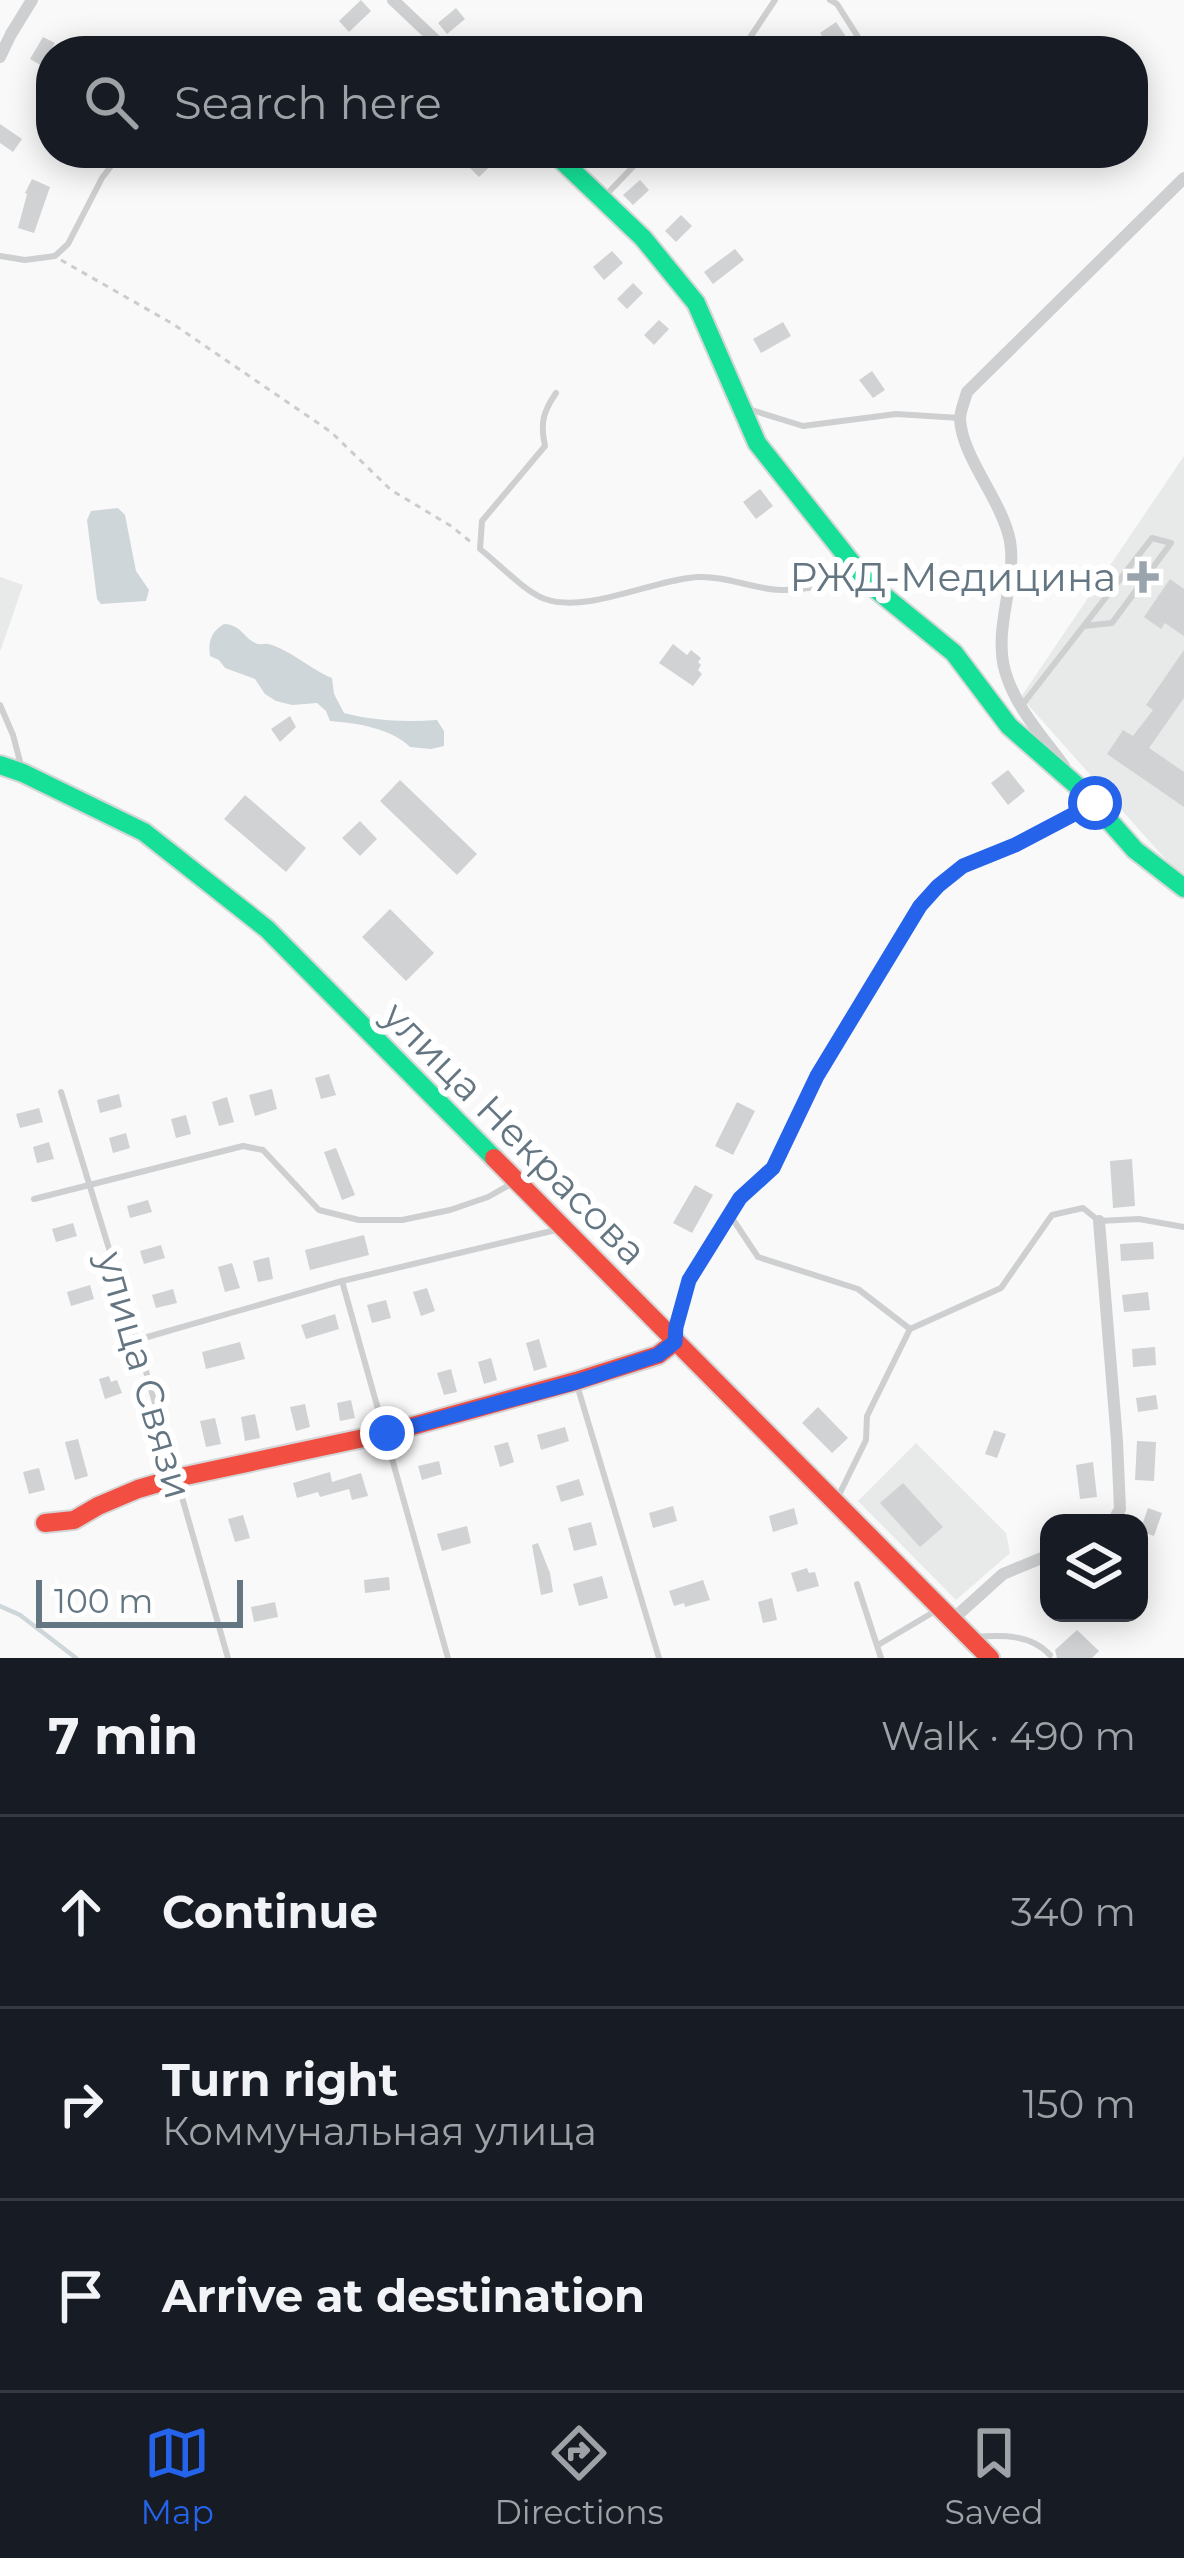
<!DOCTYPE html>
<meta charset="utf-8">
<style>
body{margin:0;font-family:Montserrat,sans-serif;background:#20242c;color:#f1f3f6}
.controls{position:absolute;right:36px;bottom:36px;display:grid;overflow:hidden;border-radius:24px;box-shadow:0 6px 30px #0003}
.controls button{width:108px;height:108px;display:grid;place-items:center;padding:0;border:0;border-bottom:3px solid #363941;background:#171b24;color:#f1f3f6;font:60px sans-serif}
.scale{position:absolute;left:36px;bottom:30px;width:207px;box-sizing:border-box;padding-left:12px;border:6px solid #657683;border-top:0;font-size:33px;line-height:42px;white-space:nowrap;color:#657683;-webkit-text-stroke:9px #fff;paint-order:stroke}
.stop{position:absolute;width:36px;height:36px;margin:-27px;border:9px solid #2563eb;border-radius:50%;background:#fff}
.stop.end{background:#2563eb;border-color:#fff;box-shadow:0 3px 12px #0008}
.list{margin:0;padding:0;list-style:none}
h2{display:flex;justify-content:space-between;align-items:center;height:156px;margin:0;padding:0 48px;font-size:51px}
h2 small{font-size:39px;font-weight:400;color:#9ea1a6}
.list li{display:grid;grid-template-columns:78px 1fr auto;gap:36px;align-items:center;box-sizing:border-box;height:192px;padding:0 48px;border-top:3px solid #363941}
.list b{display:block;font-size:45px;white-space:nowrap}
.list p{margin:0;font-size:39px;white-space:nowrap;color:#9ea1a6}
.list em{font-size:39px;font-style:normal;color:#9ea1a6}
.icon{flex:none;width:66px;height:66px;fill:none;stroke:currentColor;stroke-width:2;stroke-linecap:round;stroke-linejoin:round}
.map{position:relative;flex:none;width:1184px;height:1658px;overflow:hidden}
.search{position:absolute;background:#171b24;box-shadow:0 6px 30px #0003;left:36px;right:36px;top:36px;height:132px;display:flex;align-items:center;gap:30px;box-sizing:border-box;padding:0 42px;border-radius:48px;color:#9ea1a6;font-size:45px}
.sheet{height:732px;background:#171b24}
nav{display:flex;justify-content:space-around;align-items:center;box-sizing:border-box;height:168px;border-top:3px solid #363941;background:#171b24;font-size:33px;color:#9ea1a6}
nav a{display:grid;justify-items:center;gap:6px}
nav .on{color:#2563eb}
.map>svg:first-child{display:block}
.built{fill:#e8e9e9}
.water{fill:#ced6d9}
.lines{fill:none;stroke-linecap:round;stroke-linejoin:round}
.stream{stroke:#ced6d9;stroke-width:4.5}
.building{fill:#d0d2d3}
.fast-casing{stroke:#d5d6d7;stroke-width:22}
.jam-casing{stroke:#d5d6d7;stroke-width:22}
.path{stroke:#cbcccd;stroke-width:3;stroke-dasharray:6 6;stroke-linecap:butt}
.lane{stroke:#cecfd0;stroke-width:6}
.street{stroke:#cecfd0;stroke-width:12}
.fast{stroke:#16e098;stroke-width:18}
.jam{stroke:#f24e42;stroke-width:18}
.route{stroke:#2563eb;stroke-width:15}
.poi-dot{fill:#99a4ac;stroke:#fff;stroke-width:4.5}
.labels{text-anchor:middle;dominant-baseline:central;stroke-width:12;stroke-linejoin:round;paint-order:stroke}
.poi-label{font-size:39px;fill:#657683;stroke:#fff;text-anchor:end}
.street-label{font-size:39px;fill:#657683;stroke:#fff}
</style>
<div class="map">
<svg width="1184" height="1658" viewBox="0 0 1184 1658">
<rect width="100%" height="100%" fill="#f9f9f9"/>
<g class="built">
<path d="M1184,456V875L1176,871L1021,697Z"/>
<path d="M0,577L23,585L0,652Z"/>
<path d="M916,1443L1006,1533L1010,1553L956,1600L858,1501Z"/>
</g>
<g class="water">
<path d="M118,508L125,515L136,571L149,590L146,601L101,604L97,599L87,520L91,511Z"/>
<path d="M224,624C243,625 243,639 258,644C261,645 265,643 268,644C289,649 310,669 332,678L334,694L344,713C375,721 404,722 437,720L444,731V746L431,749L410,747C391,728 356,723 330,721L326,711L317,703L292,705L276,701L265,694L255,679L225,668L219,660L210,656C208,641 211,632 224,624Z"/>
</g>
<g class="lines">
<path class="stream" d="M0,1606L20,1615L76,1658"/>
</g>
<g class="building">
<path d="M361,0L371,11L349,32L339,21Z"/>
<path d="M456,8L465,19L447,34L438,23Z"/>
<path d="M836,22L849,41L832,51L820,33Z"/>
<path d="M43,37L55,43L42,66L30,59Z"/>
<path d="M0,124L22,139L13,152L0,143Z"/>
<path d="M478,153H504L479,177L466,164Z"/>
<path d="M32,179L50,187L34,233L18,228L27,194L25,193Z"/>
<path d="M640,180L649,190L633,205L623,195Z"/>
<path d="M681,215L692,226L676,242L665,231Z"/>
<path d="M735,249L744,260L713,284L704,272Z"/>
<path d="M612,251L623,263L604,280L593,267Z"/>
<path d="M633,283L643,293L627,309L617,299Z"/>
<path d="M659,320L669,329L654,345L644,335Z"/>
<path d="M783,322L791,336L761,353L753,339Z"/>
<path d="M872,371L885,390L873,398L859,380Z"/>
<path d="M760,489L773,506L756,519L743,502Z"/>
<path d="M1170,579L1184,589V636L1165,623L1161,629L1144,617Z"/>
<path d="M673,644L687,655L691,650L701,658L698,662L701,665L698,670L702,674L693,686L659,663Z"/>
<path d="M1184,650V698L1149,748L1184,772V807L1107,754L1123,730L1133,736L1153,710L1146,705Z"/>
<path d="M290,716L296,727L280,742L271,729Z"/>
<path d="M1008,770L1025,791L1008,805L991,783Z"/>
<path d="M400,780L477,854L457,875L380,801Z"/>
<path d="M245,795L306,848L286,872L224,819Z"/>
<path d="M360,821L377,839L360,856L342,838Z"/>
<path d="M390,909L434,953L406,981L362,937Z"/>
<path d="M329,1074L336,1095L321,1099L315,1078Z"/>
<path d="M272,1089L277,1109L255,1116L249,1095Z"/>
<path d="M119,1094L122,1107L100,1113L97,1100Z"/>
<path d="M227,1097L234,1122L219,1126L212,1102Z"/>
<path d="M737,1102L755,1111L733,1155L715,1146Z"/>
<path d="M39,1108L43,1122L20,1128L16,1114Z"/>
<path d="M186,1115L191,1134L176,1138L171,1119Z"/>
<path d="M126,1133L130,1148L113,1153L109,1138Z"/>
<path d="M49,1142L54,1159L37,1163L33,1147Z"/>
<path d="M336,1148L355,1195L342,1200L324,1152Z"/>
<path d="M1132,1159L1135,1206L1113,1208L1110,1161Z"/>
<path d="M695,1185L713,1195L692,1233L673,1223Z"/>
<path d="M148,1200L152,1212L130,1218L127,1206Z"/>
<path d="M73,1223L77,1236L56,1242L52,1229Z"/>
<path d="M364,1235L369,1255L310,1270L305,1250Z"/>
<path d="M1153,1242L1154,1259L1121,1261L1120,1244Z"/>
<path d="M161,1245L165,1258L144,1264L140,1251Z"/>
<path d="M269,1257L273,1279L258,1282L253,1261Z"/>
<path d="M232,1263L240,1288L225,1292L218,1267Z"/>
<path d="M90,1285L94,1299L71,1306L67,1292Z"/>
<path d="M427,1288L435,1311L421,1316L413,1292Z"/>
<path d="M173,1289L177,1303L156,1308L152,1295Z"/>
<path d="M1148,1292L1150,1310L1124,1312L1122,1295Z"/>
<path d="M386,1300L391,1318L372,1323L367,1305Z"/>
<path d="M335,1314L339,1329L306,1339L301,1325Z"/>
<path d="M539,1339L547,1367L534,1371L526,1343Z"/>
<path d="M240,1342L245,1359L206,1369L202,1352Z"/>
<path d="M1155,1347L1156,1365L1133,1367L1132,1349Z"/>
<path d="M491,1358L497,1380L484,1384L478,1362Z"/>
<path d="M451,1369L457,1392L444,1395L437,1373Z"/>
<path d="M109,1376L111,1382L117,1380L122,1393L105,1399L99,1379Z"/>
<path d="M1156,1395L1158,1409L1138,1412L1136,1398Z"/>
<path d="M351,1400L355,1418L340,1421L337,1403Z"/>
<path d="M305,1404L310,1427L296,1431L290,1407Z"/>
<path d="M818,1407L848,1438L832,1453L802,1423Z"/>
<path d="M255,1414L260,1438L245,1441L241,1417Z"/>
<path d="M215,1418L221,1444L206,1447L200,1421Z"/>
<path d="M565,1427L569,1441L541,1450L537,1435Z"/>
<path d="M994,1430L1006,1434L997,1458L985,1454Z"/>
<path d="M78,1439L88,1476L75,1480L65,1442Z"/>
<path d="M1137,1441L1156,1442L1154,1481L1135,1480Z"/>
<path d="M508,1442L514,1462L500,1467L494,1446Z"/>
<path d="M439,1461L442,1474L422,1480L418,1466Z"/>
<path d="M1093,1462L1097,1497L1080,1499L1076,1465Z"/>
<path d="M39,1468L45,1490L29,1494L23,1472Z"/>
<path d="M330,1472L332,1482L361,1473L368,1496L352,1500L349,1489L320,1497L318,1492L297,1498L293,1483Z"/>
<path d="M579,1479L584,1495L561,1502L556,1486Z"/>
<path d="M903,1483L943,1527L920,1547L880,1503Z"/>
<path d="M673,1506L677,1521L653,1528L649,1513Z"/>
<path d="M794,1508L798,1524L773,1532L769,1516Z"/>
<path d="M1148,1508L1162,1513L1154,1536L1140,1531Z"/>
<path d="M243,1515L250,1538L235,1542L228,1519Z"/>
<path d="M591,1522L597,1545L574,1551L568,1528Z"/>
<path d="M467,1526L471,1543L442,1551L437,1534Z"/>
<path d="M538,1543L550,1573L553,1592L541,1595L532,1545Z"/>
<path d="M807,1568L809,1573L815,1572L819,1586L797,1592L791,1573Z"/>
<path d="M602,1576L608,1598L579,1606L573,1584Z"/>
<path d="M389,1577L390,1590L365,1593L364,1580Z"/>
<path d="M703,1580L710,1600L685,1607L684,1603L674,1606L669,1591Z"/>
<path d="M772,1598L777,1620L763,1623L758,1602Z"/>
<path d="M275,1602L278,1617L254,1622L251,1607Z"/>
<path d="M1077,1630L1099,1651L1092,1658H1057L1055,1650Z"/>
</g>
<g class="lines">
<g class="fast-casing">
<g id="fast">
<path d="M554,153L643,238L696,303L757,443L867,582L954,653L1009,726L1083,791L1135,850L1184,888"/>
<path d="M0,765L23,773L144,832L267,929L494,1158"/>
</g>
</g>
<g class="jam-casing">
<g id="jam">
<path d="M494,1158L990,1658"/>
<path d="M45,1523L74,1520L98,1506L138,1489L176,1478L387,1433L576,1381L658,1355L675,1342"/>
</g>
</g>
<path class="path" d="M61,260L173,324L331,432L391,490L451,526L472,543"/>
<g class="lane">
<path d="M830,0L837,4L867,51"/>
<path d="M741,51L775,0"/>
<path d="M605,196L646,153"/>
<path d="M0,256L25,260L55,256L68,244L102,178L121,153"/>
<path d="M556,393C543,412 540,423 545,446L482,521L480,549C498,563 525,592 545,599C588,614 654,579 699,577C727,576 753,589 781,590C808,591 835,581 863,582"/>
<path d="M745,408L803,426L896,414L960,418"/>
<path d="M1023,704L1152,538L1171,543L1112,623L1084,626"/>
<path d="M0,705L13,735L22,769"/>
<path d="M61,1092L137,1340L228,1658"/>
<path d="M34,1199L243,1146L263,1150L319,1210L359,1220H402L450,1210L488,1197L511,1184"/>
<path d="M730,1215L758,1257L858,1289L910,1329"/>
<path d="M342,1281L448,1658"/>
<path d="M676,1332L690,1280L740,1198L773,1168L817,1076L920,906L963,866L1015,845L1090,806"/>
<path d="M137,1340L342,1281L560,1229"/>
<path d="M577,1385L659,1658"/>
<path d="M837,1499L866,1440L867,1416L910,1329L1001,1288L1052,1215L1083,1208L1099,1221L1139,1219L1184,1227"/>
<path d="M857,1584L881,1658"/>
<path d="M975,1637C1002,1635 1031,1634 1050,1655"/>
<path d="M878,1645L937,1610"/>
</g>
<g class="street">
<path d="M393,0L447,51"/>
<path d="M0,57L11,34L32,0"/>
<path d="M1064,766C1043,737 1015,707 1005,671C993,628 1017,583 1010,541C1002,500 962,458 960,419C960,411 965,400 967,392L1184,178"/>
<path d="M1099,1221L1117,1441L1120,1509L1112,1523"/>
<path d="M952,1620L1003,1574L1049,1555"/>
</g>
<use href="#fast" class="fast"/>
<use href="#jam" class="jam"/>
</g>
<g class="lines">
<path class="route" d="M387,1433L576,1382L658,1355L675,1342L676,1327L689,1280L740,1198L773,1168L817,1076L920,906L938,886L963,866L1015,845L1095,803"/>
</g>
<path class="poi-dot" d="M1137 559h12v12h12v12h-12v12h-12v-12h-12v-12h12z"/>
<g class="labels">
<g class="poi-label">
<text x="1116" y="577">РЖД-Медицина</text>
</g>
<g class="street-label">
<text transform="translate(515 1133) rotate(45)">улица Некрасова</text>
<text transform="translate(145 1375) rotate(74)">улица Связи</text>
</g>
</g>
</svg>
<div class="controls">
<button><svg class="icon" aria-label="layers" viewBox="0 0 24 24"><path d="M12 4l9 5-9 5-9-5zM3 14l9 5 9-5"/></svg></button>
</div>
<div class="scale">100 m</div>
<div class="stop" style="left:1095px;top:803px"></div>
<div class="stop end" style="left:387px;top:1433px"></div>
<div class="search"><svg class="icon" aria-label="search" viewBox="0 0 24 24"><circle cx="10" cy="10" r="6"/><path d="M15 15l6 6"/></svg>Search here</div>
</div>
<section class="sheet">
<h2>7 min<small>Walk · 490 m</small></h2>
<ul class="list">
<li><svg class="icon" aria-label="ahead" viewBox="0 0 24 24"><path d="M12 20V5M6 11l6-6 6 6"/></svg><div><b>Continue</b></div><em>340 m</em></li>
<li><svg class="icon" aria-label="right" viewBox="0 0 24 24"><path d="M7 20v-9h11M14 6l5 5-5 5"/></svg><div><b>Turn right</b><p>Коммунальная улица</p></div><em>150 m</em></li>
<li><svg class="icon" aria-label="arrive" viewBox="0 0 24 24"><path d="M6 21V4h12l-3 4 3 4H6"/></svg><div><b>Arrive at destination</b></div></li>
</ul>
</section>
<nav>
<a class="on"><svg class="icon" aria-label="map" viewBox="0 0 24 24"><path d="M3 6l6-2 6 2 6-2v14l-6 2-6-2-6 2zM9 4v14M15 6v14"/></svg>Map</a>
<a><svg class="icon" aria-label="directions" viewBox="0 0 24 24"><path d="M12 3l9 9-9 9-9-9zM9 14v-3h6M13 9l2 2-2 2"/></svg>Directions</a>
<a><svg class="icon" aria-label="saved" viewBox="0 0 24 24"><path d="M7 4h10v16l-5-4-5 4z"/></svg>Saved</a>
</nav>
